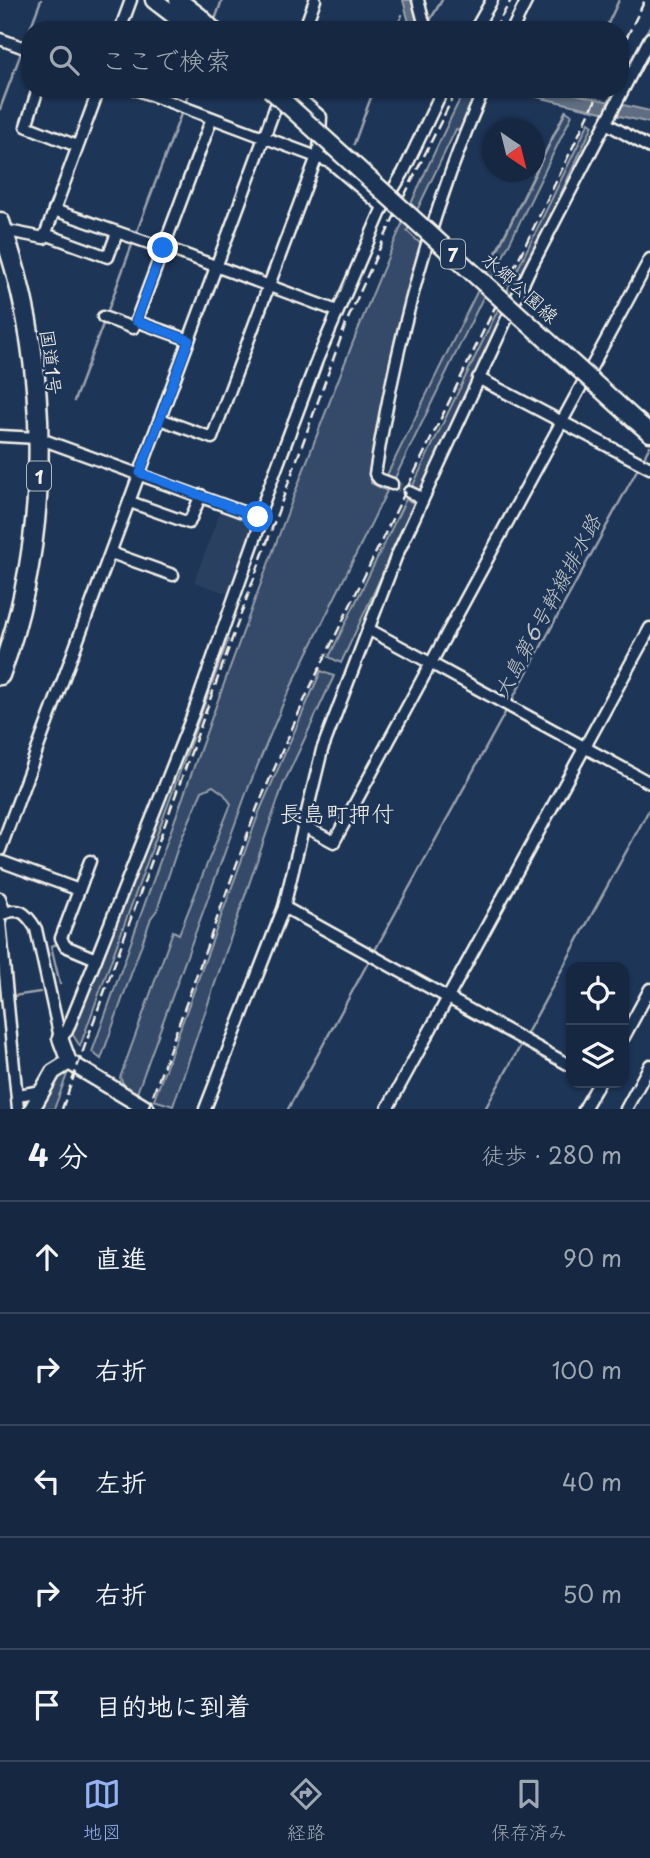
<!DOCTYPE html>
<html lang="ja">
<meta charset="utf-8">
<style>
body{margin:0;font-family:"Playpen Sans","Klee One",sans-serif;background:#23344c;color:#f1f3f6}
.controls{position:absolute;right:21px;bottom:21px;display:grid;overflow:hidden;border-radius:14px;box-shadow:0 2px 5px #0004}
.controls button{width:63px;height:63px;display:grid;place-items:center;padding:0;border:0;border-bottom:2px solid #35445a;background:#162841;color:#f1f3f6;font:35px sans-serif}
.compass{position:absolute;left:482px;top:119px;width:63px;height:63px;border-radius:50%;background:#162841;box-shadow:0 2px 5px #0004;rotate:145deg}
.stop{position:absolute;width:21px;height:21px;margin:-16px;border:5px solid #1a73e8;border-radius:50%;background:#fff}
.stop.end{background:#1a73e8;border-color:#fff;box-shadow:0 2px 7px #0008}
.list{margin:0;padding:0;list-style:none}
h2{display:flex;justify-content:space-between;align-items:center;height:91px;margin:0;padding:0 28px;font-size:30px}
h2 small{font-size:23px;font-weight:400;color:#9ea6b1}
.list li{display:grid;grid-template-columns:46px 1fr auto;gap:21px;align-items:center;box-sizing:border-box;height:112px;padding:0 28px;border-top:2px solid #35445a}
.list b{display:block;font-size:26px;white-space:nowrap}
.list em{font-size:23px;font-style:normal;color:#9ea6b1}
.icon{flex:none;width:38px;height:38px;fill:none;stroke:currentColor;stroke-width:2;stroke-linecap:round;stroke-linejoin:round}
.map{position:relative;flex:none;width:650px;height:1109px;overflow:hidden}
.search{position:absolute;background:#162841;box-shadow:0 2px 5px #0004;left:21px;right:21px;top:21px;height:77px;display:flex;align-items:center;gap:18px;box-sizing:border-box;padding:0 24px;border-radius:28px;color:#9ea6b1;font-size:26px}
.sheet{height:651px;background:#162841}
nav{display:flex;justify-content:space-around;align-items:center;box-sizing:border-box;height:98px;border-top:2px solid #35445a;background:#162841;font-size:19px;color:#9ea6b1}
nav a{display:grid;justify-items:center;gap:4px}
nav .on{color:#95b2f1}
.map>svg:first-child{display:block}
.built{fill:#2a4060}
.green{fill:#354a67;stroke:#949ea8;stroke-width:2}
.water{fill:#5e6d82;stroke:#9aa2ab;stroke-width:2}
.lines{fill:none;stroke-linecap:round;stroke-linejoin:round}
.stream{stroke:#9aa2ab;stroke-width:2.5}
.street-tunnel{stroke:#3d516d;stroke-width:10;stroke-dasharray:10 5;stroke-linecap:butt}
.street-casing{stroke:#f4f1e8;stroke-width:15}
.secondary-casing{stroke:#f4f1e8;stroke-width:19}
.primary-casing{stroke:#f4f1e8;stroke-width:21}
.highway-casing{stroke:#f4f1e8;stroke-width:23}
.street{stroke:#1d3557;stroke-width:10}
.secondary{stroke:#1d3557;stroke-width:14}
.primary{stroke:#1d3557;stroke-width:16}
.highway{stroke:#1d3557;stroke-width:18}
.rail{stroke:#f4f1e8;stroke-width:2.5;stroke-dasharray:10 5;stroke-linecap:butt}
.primary-bridge-casing{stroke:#f4f1e8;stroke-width:21;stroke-linecap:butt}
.primary-bridge{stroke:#1d3557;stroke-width:16}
.route{stroke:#1a73e8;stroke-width:9}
.labels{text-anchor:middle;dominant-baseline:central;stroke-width:5;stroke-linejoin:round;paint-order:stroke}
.shield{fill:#1d3557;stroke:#b4b9bc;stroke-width:2}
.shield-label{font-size:18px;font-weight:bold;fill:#f4f1e8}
.street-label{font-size:19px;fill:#f4f1e8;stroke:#1d3557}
.water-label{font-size:21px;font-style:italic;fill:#c0c3c4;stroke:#1d3557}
.quarter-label{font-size:23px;fill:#f4f1e8;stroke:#1d3557}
</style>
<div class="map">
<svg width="650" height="1109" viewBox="0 0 650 1109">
<rect width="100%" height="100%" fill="#1d3557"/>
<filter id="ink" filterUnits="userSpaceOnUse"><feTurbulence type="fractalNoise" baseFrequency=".0143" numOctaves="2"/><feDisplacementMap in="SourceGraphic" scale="14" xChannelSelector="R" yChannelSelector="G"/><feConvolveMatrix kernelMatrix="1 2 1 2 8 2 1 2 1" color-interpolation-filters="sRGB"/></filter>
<g filter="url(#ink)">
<path class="built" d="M221,509L253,520L255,524L231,595L194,582Z"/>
<g class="green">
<path d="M465,89H480L463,132L456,129L407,231L423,246L392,368L371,483L387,491L285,699L247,791L137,1093L126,1088L120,1078L173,931L179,934L231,804L224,794L213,786L202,791L178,847L157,910L151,918L101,1059L92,1052C156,872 219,693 287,514C341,370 396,227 465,89Z"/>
<path d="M566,111L572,115L395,478L387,475Z"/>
<path d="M589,122L593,125L421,492L412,487Z"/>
<path d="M406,499L415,504L341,663L329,657Z"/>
<path d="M223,638L228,640L80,1046L71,1032L172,782Z"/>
<path d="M321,671L334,676L283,785L173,1106L154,1100L260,810Z"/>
<path d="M68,1072L54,1109H40L58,1077Z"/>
</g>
<g class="water">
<path d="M403,0H414L423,30H411Z"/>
<path d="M502,89H553L650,111V123Z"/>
</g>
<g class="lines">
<g class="stream">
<path d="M216,17L222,0"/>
<path d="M429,22L442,0"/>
<path d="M396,30L402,15"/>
<path d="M605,30L619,0"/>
<path d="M25,42L41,0"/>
<path d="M620,80L650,26"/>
<path d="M186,100L190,89"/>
<path d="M607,105L615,89"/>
<path d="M0,109L21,53"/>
<path d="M354,144L374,89"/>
<path d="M601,145L604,138"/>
<path d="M579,186L597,153"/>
<path d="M569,205L576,192"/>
<path d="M555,232L560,222"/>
<path d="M136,234L181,114"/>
<path d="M488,269L566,110"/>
<path d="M107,313L133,242"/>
<path d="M74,401L103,324"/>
<path d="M579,751L506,711L650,446"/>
<path d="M585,754L650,790"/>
<path d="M57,944L51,946L60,984"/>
<path d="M374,952L506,711"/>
<path d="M13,996L40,992"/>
<path d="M526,1035L650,808"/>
<path d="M288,1109L370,959"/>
<path d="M485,1109L522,1043"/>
</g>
<path class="street-tunnel" d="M392,484L409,492"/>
<g class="street-casing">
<g id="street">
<path d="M418,0L426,30"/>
<path d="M120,30L131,0"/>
<path d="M304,30L315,0"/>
<path d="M475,30L492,0"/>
<path d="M512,30L527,0"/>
<path d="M0,39L30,50"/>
<path d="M38,89L26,126L77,146"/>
<path d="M135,89L330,162L383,207L317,360L258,517"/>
<path d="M606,123L650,148"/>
<path d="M386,201L403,173L443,89"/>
<path d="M54,210L163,248"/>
<path d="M3,230L44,238L99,89"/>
<path d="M45,234L108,257L117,233"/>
<path d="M164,247L337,311"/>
<path d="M103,317L133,328L136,321"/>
<path d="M189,340L136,321L212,118"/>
<path d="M478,378L650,468"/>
<path d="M160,419L212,438L319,151L321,117L289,89"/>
<path d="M0,436L38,438L262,519L193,714L96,959L65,946L61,938L90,861"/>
<path d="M392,484L379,479L375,474C396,342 430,211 484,89"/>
<path d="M409,492L422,498"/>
<path d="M130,502L189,523L201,495"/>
<path d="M111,553L173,575"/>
<path d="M368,629L650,783"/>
<path d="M304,826L334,842L650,259"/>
<path d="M0,850L282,89"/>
<path d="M0,861L79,890"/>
<path d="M0,898L5,913"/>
<path d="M284,907L571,1066"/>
<path d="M0,915C19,906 26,912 36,929L60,1038"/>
<path d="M0,922L18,1109"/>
<path d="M624,1037L650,989"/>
<path d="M60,1038L67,1031L96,959"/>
<path d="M18,1095L42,1091"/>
<path d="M205,1109L284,907L322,750L396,557L529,271L650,38"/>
<path d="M387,1109L650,628"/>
<path d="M584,1109L599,1083"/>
<path d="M626,1109L650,1065"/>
</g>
</g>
<g class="secondary-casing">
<g id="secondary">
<path d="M60,1038L69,1062L147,1109"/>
<path d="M32,1109L53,1072L69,1062"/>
</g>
</g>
<g class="primary-casing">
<g id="primary">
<path d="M154,0L193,30"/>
<path d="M178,0L199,16L213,30"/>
<path d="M635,420L650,433"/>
</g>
</g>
<g class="highway-casing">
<path id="highway" d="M0,222C51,363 52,534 0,675"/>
</g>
<use href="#street" class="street"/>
<use href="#secondary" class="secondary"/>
<use href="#primary" class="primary"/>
<use href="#highway" class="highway"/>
<g class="rail">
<path d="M494,30L511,0"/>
<path d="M620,51L645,0"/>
<path d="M62,1109L347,321L392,221L457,89"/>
<path d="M148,1109L257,808L308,692L601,89"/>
</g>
<g class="primary-bridge-casing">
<path id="primary-bridge" d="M270,89L635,420"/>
</g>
<use href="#primary-bridge" class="primary-bridge"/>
</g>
</g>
<g class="lines" filter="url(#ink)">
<path class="route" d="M163,248L136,321L189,340L140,473L258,517"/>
</g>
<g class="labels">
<g class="shield">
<rect x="441" y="239.5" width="24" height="29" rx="5"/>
<rect x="27" y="461.5" width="24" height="29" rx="5"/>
</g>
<g class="shield-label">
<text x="453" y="254">7</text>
<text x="39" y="476">1</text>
</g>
<g class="street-label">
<text transform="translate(521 287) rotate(42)">水郷公園線</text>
<text transform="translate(52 362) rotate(83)">国道1号</text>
</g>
<g class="water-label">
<text transform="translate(546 606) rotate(-62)">大島第6号幹線排水路</text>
</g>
<g class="quarter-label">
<text x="337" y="812">長島町押付</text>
</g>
</g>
</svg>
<div class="controls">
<button><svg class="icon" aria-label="locate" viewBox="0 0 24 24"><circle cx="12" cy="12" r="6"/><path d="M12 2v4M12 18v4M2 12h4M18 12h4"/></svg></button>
<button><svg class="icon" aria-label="layers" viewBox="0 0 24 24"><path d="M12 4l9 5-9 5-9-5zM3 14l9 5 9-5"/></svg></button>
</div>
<svg class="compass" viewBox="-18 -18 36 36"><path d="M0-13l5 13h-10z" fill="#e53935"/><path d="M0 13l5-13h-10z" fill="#9ea6b1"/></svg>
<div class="stop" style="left:258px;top:517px"></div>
<div class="stop end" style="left:163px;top:248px"></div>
<div class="search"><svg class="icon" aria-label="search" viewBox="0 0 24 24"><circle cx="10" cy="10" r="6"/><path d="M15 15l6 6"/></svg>ここで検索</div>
</div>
<section class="sheet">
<h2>4 分<small>徒歩 · 280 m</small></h2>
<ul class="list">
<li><svg class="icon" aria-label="ahead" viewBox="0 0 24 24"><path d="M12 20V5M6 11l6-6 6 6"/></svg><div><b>直進</b></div><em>90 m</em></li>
<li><svg class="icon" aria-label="right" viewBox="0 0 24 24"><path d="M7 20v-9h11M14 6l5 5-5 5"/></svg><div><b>右折</b></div><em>100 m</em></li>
<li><svg class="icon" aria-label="left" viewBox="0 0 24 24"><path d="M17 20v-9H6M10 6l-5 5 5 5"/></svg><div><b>左折</b></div><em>40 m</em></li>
<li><svg class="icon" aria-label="right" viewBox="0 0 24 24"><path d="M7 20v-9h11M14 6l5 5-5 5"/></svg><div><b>右折</b></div><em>50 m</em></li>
<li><svg class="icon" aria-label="arrive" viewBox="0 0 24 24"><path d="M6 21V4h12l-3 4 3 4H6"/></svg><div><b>目的地に到着</b></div></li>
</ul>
</section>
<nav>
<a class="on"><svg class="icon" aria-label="map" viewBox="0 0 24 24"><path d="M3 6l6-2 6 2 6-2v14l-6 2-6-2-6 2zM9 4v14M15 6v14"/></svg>地図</a>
<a><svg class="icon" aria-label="directions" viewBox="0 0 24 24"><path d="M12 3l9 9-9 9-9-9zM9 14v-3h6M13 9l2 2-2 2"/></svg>経路</a>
<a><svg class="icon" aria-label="saved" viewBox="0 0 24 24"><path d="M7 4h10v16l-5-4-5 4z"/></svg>保存済み</a>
</nav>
